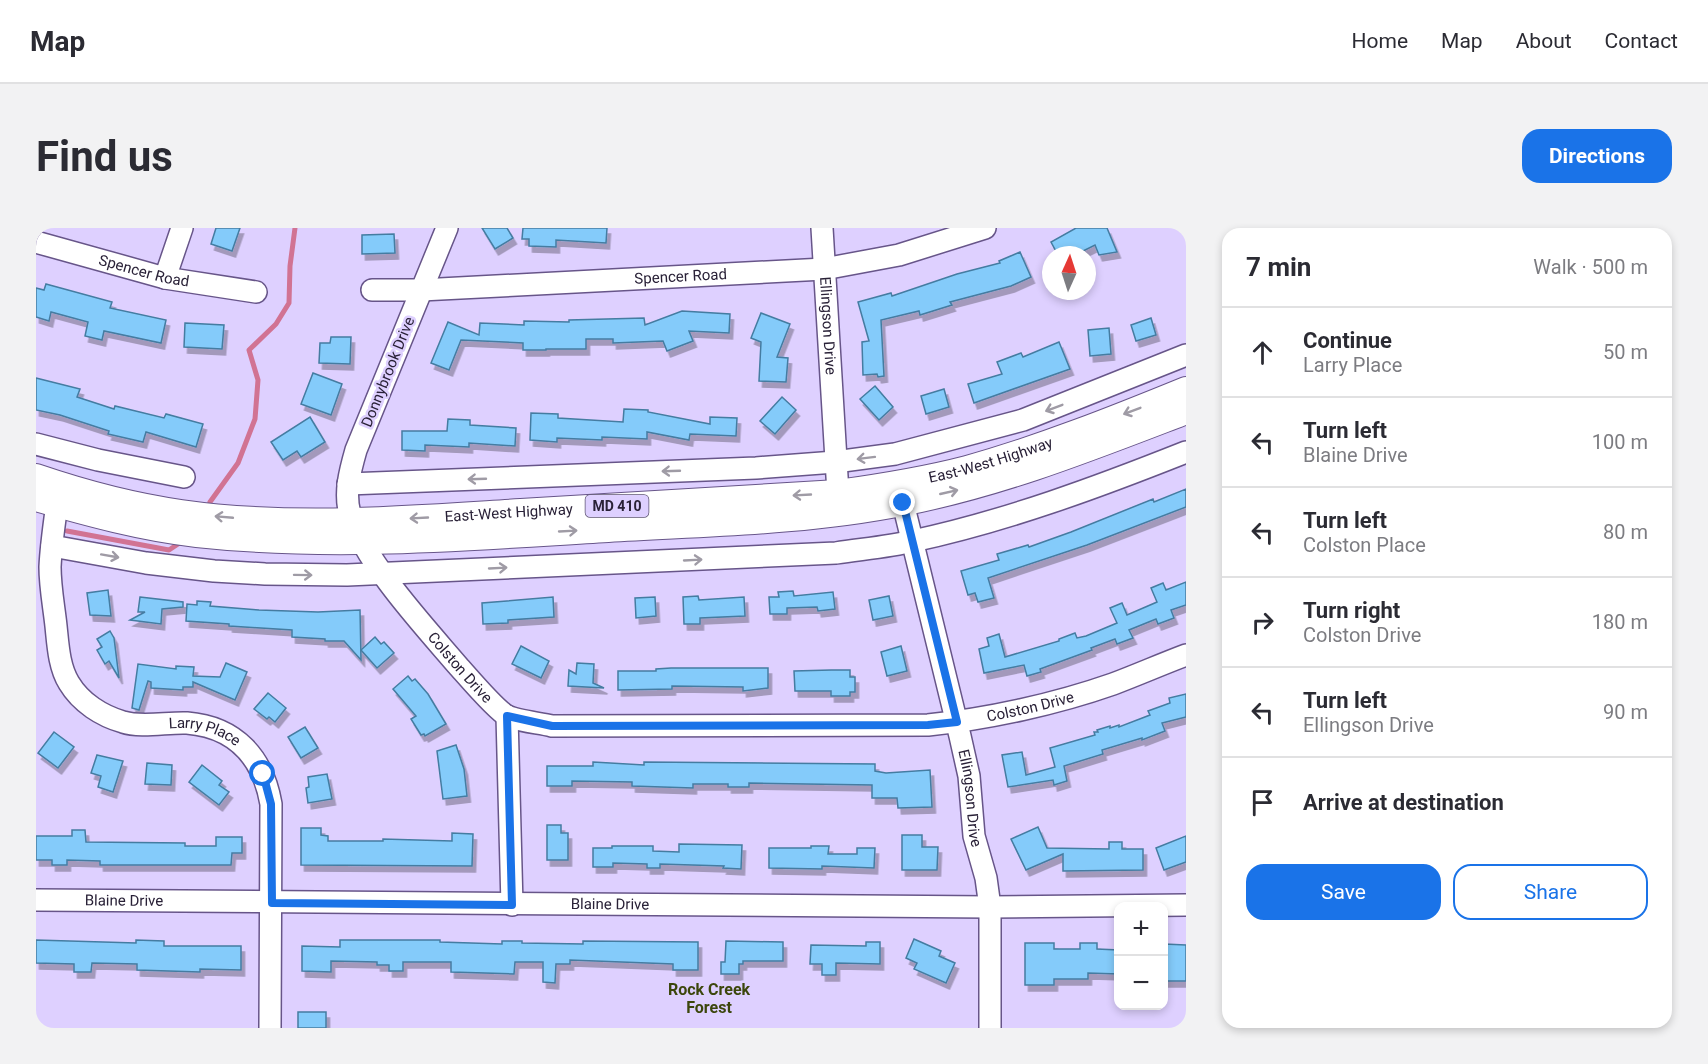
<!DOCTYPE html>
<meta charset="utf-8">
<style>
body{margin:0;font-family:Roboto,sans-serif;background:#f2f2f3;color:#2b2b33}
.controls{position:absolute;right:18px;bottom:18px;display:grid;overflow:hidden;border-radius:12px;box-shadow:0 3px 9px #0003}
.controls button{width:54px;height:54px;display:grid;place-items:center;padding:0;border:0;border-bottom:2px solid #e1e1e2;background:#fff;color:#2b2b33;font:30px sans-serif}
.compass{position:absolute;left:1006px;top:18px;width:54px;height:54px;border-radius:50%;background:#fff;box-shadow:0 3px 9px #0003;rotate:3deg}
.stop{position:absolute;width:18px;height:18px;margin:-14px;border:4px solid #1a73e8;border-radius:50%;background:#fff}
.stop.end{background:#1a73e8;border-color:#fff;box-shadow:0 2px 6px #0008}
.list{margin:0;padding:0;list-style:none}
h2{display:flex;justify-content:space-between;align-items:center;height:78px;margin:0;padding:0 24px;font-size:26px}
h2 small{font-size:20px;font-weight:400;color:#7c7c81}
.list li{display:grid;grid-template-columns:39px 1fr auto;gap:18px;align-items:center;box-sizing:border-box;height:90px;padding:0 24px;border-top:2px solid #e1e1e2}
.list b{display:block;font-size:22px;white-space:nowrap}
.list p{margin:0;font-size:20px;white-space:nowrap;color:#7c7c81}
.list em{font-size:20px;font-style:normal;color:#7c7c81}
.actions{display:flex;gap:12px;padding:18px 24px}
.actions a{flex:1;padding:14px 0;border:2px solid #1a73e8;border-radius:18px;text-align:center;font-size:21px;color:#1a73e8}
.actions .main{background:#1a73e8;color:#fff}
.icon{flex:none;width:33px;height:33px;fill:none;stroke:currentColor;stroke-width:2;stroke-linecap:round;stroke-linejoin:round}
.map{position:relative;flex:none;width:1150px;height:800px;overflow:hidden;border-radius:18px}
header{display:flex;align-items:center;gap:36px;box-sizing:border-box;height:84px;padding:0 30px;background:#fff;border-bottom:2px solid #e1e1e2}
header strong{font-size:28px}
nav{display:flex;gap:33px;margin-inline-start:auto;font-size:21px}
.intro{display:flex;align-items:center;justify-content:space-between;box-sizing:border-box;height:144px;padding:0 36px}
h1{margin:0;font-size:42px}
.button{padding:15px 27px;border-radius:18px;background:#1a73e8;color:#fff;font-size:21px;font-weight:700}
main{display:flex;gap:36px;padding:0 36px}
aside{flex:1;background:#fff;border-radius:18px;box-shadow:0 3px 9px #0003}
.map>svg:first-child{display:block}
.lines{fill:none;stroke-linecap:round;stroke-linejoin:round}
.stream{stroke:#d17393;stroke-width:5}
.building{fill:#84cbfa;stroke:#447ca1;stroke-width:1.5;filter:url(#shadow)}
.minor-casing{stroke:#675589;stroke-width:24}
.major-casing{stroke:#675589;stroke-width:28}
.minor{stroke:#fff;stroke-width:21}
.major{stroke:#fff;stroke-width:26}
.oneway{stroke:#9f9ba5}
.route{stroke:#1a73e8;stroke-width:8}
.labels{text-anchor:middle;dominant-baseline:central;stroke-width:5;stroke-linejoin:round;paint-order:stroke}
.shield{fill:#ded0ff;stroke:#5f5673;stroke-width:1.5}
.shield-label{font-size:14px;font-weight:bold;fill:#292137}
.street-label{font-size:15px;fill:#292137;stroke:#ded0ff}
.neighbourhood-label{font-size:16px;font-weight:bold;fill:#3c460c;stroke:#ded0ff}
</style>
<header>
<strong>Map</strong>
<nav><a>Home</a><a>Map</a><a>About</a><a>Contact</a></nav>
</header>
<div class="intro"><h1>Find us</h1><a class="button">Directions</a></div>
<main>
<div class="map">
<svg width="1150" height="800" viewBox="0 0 1150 800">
<defs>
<filter id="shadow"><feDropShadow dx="3.5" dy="6" stdDeviation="0" flood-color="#0004"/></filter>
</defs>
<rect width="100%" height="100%" fill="#ded0ff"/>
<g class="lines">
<g class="stream">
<path d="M174,274L202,235L219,191L222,152L213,122L240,96L253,75L254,38L259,0"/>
<path d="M31,303L133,322L142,316"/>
</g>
</g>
<g class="building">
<path d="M180,0H204L196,23L175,16Z"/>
<path d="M446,0H471L477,10L459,21Z"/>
<path d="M487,0H571L570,15L520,12V19L493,18V11H486Z"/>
<path d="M1040,0H1071L1081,24L1063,27L1059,17L1039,27H1022L1015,14Z"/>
<path d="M358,6L359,25L326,26V7Z"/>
<path d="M984,24L995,49L975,58L914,74L916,77L884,87L883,83L845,92L848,148L842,149L841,146L827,147L826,114L833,113L822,74L855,65L856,68L921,46L964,35L963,33Z"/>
<path d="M10,56L76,74L74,80L130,92L125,115L68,103L66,112L49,108L52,94L15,84L13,93L0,89V60L8,62Z"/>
<path d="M646,83L694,86L693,105L653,103L657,113L631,123L627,113L577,115V111H550V121H510V122H487V115L425,112L413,142L395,135L412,94L443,107L444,95L488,97V93L533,94V92L608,90L609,97Z"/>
<path d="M725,85L754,96L741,129L752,130L750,154L723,153L725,114L715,110Z"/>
<path d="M1115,90L1120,107L1100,113L1095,97Z"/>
<path d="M149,95L188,97L186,121L148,119Z"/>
<path d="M1073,100L1075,126L1054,128L1052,102Z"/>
<path d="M295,109H315L314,136L283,135L284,115H294Z"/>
<path d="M1023,114L1034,141L938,175L932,156L966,146L961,134L985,125L987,129Z"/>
<path d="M277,145L306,156L295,187L265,176Z"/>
<path d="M0,150L44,161L41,169L78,181L79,178L128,190L130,186L167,196L160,219L110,204L107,214L72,206L73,203L24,187L0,182Z"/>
<path d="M839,158L857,179L843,192L824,171Z"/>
<path d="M908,161L913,179L890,186L885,168Z"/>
<path d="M746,169L760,182L739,206L724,193Z"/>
<path d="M588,181L612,182V184L674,196V189L701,190L700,208L654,206L653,212L611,204V211L566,209V212L521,210V214L494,212L495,185L522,186V190L587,194Z"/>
<path d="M274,189L289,214L265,229L261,223L247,232L235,214Z"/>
<path d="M412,191L434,192V197L480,200L479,218L433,215V219L389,217V223L366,222V203H411Z"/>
<path d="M1150,261V279L1051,317L952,350L958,370L942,374L939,365L932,367L925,343L963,332L961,326L992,317L993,319L1035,304L1117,271L1118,274Z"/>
<path d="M1150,354V377L1135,382L1138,390L1122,396L1120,391L1093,402L1097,410L1081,416L1079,411L1055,420L1056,422L1004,441L1005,444L991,448L988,437L948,445L943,421L953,418L951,410L963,406L969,429L1023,413V411L1039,405L1041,410L1050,408L1081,395L1074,380L1086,375L1091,387L1121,374L1115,360L1127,355L1130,362Z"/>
<path d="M72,362L75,388L54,387L51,365Z"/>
<path d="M757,363L758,368L797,364L799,381L782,383L781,379L751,380V386H734L733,369H743L742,364Z"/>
<path d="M662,368L663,372L708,369L709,388L664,390V396H648L647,369Z"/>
<path d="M853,368L857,388L837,392L833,372Z"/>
<path d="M104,369L147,374V379L126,381L125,396L94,392L109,384H102Z"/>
<path d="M517,369L518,389L472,392V395L447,396L446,375Z"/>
<path d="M619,369L620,388L600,390L599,370Z"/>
<path d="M161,373L175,374L174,378L223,382L282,384L324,382L325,432L308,413H289V411L256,409V402L193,398V396L150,393L151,376L161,377Z"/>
<path d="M74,403L78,410L83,450L73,433L69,436L61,422L66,419L61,411Z"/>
<path d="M339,409L345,416L348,414L358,425L341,440L325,422Z"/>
<path d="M485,418L513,433L505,450L476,436Z"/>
<path d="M865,418L871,443L851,448L845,424Z"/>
<path d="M190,435L211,444L199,472L157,454V459H147V462L115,460V454L112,453L103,482L96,480L102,436L140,441V438L158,439L157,448L184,449Z"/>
<path d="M541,435L558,436L557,455L568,460L532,458L533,442L540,446Z"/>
<path d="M635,440H732V460L707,463V459L636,458V461L582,462V443H620V441Z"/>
<path d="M795,442H814V449H819V464H814V468H795V463H759L758,443Z"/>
<path d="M372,448L376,453L379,451L392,466L410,496L389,508L388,506L385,507L375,491L380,488L357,461Z"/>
<path d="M232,465L250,480L239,494L233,489L231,491L218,481Z"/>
<path d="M1150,466V489L1126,495L1129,503L1106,512V510L1066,522L1067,526L1028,538L1031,553L1018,557L1017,552L972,559L966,527L986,524L990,547L1019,539L1014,520L1059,507L1058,504H1062L1061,502L1074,498V500L1083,497V499L1114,487L1112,483L1134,475L1133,470Z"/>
<path d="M269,499L282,520L265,530L252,509Z"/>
<path d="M18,504L38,519L22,540L2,525Z"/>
<path d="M420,517L428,541L431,568L407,571L401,523Z"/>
<path d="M61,527L87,533L77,564L62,559L65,548L55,545Z"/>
<path d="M557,534L608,537V534L839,536V543L850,545L894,542L896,579L862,580L861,570H836V557L713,555V559H692V556H657V560L596,558V554L536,553V558H511V538H557Z"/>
<path d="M111,535L136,537L135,557L109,556Z"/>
<path d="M166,537L186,553L183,557L193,564L183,577L153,554Z"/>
<path d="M291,546L296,571L272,575L270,560L273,559L272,549Z"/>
<path d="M511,597H525V605H532V632H511Z"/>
<path d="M1002,599L1011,620L1073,621V614H1086V621H1107V642L1027,643V626L990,642L975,611Z"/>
<path d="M265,600H285V607L292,608V613H347V611L416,613V605L437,606L436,638L265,637Z"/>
<path d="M36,602H49L50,614L149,615V618H180V609H206V625H196L195,637H64V633L31,632V637H16V632H0V608H36Z"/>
<path d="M866,607H886V619H902L901,642H866Z"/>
<path d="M1150,608V634L1128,642L1120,620Z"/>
<path d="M643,616L706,617L705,641L687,640L688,638L624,636V640H611V636L577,635V639H557V620H576V618H617V623L643,624Z"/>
<path d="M775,618H793L792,626H821V620H839L838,640L786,638V641L733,640V620H775Z"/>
<path d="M878,711L905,723L903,728L919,735L910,755L878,741L881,735L870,730Z"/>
<path d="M0,712L100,715V712L128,713V718H205V742L164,741V744L101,742V736L56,735L55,744H38V736L0,735Z"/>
<path d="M304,712H404V714L466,716V713H486V715L547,716V713L662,714V742H637V736L534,732V736H520L519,755L507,754V734H479L478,746L415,744V734H367V743H353V737H341V734L295,733V744L266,743V718L304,719Z"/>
<path d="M690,713L747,714V733H707V736H703V746H685V734H689Z"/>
<path d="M830,714H844V736L800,735V747H786V736H774L775,717L830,718Z"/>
<path d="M989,715H1018V721H1044V715H1061V721L1083,722V746L1052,745V751H1018V757H989Z"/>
<path d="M1128,716L1150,717V753H1128Z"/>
<rect x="262" y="784" width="28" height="16"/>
</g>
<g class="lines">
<g class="minor-casing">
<g id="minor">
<path id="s1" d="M411,0L320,222C314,243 308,265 314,286C329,335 389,399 423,439C433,450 459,481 471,488C481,493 504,495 516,498L892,497C952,491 1020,476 1077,456C1101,447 1126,436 1150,427"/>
<path id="s2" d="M786,0L802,265"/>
<path id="s3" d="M0,14L129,50L220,64"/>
<path d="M129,50L146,0"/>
<path id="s4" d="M336,62H385L788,41L863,27L949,0"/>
<path d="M0,216L62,232L148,249"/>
<path d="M312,256L720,240L799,234L859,226L987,192L1150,127"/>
<path id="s5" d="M867,275L924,508L933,548L938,608L950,650L954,679V800"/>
<path id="s6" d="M21,276C18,297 15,318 14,339C14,359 18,379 20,398C22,417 23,439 33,455C45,475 66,488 87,494C105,500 132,494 151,495C200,499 227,530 235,576L234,800"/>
<path d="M16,318L110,335L178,343L229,346L311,347L800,325C826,321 852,319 877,313C970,293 1062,259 1150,224"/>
<path d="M471,488L476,677"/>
<path id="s7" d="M0,672L954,679L1150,677"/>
</g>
</g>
<g class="major-casing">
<g id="major">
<path id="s8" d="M0,249C47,265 96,278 145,285C257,301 372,291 485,284C590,278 696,272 802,265C845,259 889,252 931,241C1006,220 1079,191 1150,162"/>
<path d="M0,270C52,285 107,300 161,306C298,321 435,309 572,301C670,295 769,294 865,275C964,256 1056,219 1150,183"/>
</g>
</g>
<use href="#minor" class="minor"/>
<use href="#major" class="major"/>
</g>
<defs><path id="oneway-shaft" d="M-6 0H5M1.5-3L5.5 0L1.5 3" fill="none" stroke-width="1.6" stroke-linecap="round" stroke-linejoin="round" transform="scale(1.5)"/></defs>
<g class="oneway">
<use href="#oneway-shaft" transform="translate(1018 180) rotate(159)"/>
<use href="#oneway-shaft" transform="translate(1096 183) rotate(159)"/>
<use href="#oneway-shaft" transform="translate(830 230) rotate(173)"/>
<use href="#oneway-shaft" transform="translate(635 243) rotate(178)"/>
<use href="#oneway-shaft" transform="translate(441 251) rotate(178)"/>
<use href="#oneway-shaft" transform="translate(913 264) rotate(-13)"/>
<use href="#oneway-shaft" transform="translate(766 267) rotate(177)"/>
<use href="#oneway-shaft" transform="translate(188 289) rotate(-175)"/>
<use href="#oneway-shaft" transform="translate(383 290) rotate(177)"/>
<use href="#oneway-shaft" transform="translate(532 303) rotate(-3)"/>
<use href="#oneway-shaft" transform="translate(74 328) rotate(10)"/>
<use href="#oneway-shaft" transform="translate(657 332) rotate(-3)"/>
<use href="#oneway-shaft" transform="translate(462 340) rotate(-3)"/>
<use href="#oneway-shaft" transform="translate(267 347) rotate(1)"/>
</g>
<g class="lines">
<path class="route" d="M227,546L235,576L236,675L476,677L471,488L516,498L892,497L921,494L867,275"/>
</g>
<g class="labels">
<rect class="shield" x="549.5" y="267" width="63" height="22" rx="4.5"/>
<g class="shield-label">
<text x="581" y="278">MD 410</text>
</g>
<g class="street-label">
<text stroke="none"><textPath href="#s3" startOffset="112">Spencer Road</textPath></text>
<text stroke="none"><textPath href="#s4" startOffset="309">Spencer Road</textPath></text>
<text stroke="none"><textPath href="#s2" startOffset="98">Ellingson Drive</textPath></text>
<text transform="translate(352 144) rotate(-68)">Donnybrook Drive</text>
<text stroke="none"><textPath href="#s8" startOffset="964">East-West Highway</textPath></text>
<text stroke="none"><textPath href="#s8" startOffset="478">East-West Highway</textPath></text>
<text stroke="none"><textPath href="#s1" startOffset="495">Colston Drive</textPath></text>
<text stroke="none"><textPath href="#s1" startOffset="1089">Colston Drive</textPath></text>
<text stroke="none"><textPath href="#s6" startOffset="333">Larry Place</textPath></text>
<text stroke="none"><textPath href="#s5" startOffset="303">Ellingson Drive</textPath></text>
<text stroke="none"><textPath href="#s7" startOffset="88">Blaine Drive</textPath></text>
<text stroke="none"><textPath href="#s7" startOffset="574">Blaine Drive</textPath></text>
</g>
<g class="neighbourhood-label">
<text x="673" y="761">Rock Creek<tspan x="673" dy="18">Forest</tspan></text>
</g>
</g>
</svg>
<div class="controls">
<button>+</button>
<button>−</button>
</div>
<svg class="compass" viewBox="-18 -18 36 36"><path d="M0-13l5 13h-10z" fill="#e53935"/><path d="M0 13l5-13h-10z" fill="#7c7c81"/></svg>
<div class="stop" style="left:227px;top:546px"></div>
<div class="stop end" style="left:867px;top:275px"></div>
</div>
<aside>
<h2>7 min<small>Walk · 500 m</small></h2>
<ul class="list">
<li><svg class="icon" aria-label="ahead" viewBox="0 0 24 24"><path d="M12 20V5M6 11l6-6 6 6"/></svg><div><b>Continue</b><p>Larry Place</p></div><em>50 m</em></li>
<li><svg class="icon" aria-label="left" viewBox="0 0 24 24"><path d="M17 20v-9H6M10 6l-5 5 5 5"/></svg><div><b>Turn left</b><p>Blaine Drive</p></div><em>100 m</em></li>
<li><svg class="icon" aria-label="left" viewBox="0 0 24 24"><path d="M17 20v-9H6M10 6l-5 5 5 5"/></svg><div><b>Turn left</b><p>Colston Place</p></div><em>80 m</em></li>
<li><svg class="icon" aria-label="right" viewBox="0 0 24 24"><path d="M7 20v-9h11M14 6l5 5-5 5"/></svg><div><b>Turn right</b><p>Colston Drive</p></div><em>180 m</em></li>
<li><svg class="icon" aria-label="left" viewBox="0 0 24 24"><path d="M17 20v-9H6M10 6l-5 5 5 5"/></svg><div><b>Turn left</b><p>Ellingson Drive</p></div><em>90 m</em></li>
<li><svg class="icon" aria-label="arrive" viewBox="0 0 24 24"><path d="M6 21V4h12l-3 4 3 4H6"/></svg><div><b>Arrive at destination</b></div></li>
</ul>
<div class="actions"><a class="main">Save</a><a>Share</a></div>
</aside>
</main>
